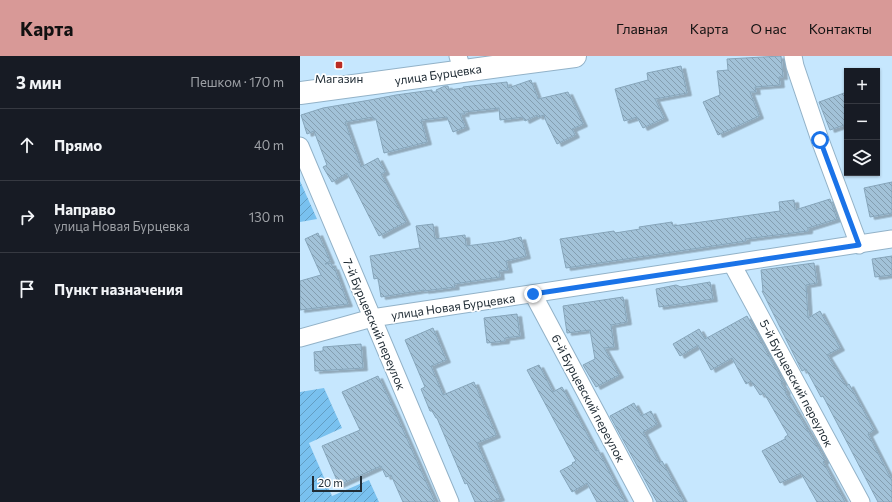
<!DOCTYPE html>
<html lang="ru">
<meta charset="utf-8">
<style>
body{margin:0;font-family:Commissioner,sans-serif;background:#20242c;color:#f1f3f6}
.controls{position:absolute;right:12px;top:12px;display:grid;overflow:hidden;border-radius:0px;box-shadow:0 1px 3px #0004}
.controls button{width:36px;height:36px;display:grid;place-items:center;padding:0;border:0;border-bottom:1px solid #363941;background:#171b24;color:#f1f3f6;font:20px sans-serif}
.scale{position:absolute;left:12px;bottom:10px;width:50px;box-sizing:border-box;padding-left:4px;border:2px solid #212d36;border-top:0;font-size:11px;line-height:14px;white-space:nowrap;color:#212d36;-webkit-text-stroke:3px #fff;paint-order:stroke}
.stop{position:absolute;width:12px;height:12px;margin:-9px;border:3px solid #1a73e8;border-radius:50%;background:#fff}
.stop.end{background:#1a73e8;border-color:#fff;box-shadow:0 1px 4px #0008}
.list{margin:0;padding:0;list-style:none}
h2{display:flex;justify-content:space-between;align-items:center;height:52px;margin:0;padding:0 16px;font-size:17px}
h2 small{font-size:13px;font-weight:400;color:#9ea1a6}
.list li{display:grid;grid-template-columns:26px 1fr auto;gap:12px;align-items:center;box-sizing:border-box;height:72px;padding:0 16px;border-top:1px solid #363941}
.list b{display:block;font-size:15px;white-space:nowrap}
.list p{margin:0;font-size:13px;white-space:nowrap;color:#9ea1a6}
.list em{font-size:13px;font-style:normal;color:#9ea1a6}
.icon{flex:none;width:22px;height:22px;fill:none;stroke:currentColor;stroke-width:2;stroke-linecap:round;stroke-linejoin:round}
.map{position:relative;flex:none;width:592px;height:446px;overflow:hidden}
header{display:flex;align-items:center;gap:24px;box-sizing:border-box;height:56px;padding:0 20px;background:#d89997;color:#111}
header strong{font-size:19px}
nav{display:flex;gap:22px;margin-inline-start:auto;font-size:14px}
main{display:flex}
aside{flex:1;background:#171b24}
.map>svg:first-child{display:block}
.garden{fill:url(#garden-furrows)}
.building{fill:url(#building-back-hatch);stroke:#86a5ba;filter:url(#shadow)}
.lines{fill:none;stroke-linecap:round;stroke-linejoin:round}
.street-casing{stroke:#92b2c8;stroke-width:19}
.secondary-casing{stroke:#92b2c8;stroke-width:24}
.street{stroke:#fff;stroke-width:17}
.secondary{stroke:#fff;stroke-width:22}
.route{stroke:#1a73e8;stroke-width:5}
.poi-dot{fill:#ba2c23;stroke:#fff;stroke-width:1.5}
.labels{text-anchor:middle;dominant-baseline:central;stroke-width:3.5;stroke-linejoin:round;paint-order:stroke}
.street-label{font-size:12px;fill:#212d36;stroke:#fff}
.poi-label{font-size:12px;fill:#212d36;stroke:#fff}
</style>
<header>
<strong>Карта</strong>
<nav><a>Главная</a><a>Карта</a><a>О нас</a><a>Контакты</a></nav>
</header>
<main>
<aside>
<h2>3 мин<small>Пешком · 170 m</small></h2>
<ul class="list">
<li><svg class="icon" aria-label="ahead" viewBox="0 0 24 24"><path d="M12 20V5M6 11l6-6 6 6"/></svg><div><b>Прямо</b></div><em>40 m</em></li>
<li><svg class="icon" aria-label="right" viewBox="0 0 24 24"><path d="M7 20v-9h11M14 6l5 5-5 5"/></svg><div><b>Направо</b><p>улица Новая Бурцевка</p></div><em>130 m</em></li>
<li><svg class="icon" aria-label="arrive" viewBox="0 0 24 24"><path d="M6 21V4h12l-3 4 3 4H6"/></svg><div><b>Пункт назначения</b></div></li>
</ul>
</aside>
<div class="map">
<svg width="592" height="446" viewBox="0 0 592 446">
<defs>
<pattern id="garden-furrows" width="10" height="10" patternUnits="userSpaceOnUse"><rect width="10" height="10" fill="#79c1ef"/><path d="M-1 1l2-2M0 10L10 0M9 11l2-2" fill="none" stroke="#639dc2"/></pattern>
<pattern id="building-back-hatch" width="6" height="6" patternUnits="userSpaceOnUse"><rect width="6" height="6" fill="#a2c2d8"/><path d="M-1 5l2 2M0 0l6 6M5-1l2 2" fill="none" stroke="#849eb0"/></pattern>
<filter id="shadow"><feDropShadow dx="4.5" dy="2.5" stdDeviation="0" flood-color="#0004"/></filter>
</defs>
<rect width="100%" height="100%" fill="#c6e7fe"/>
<g class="garden">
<path d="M0,125L17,163L0,166Z"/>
<path d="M24,332L42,372L9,387L32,440L69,424L79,446H0V336Z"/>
</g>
<g class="building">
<path d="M481,0L483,21H479L480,29L455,31L456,36H450L459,60L418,79L403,46L420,39L417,15L428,14L427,3Z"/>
<path d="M381,10L387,37L355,43L364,62L343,72L337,61L324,65L315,33L348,24L347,17Z"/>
<path d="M231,24L238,43L268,36L283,68L272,73L275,79L257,88L246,65L244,59L238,61L237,59L225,65L223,61L200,64L199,52L164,56L165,58H160L165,71L153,76L147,61L121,64L127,86L84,97L76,63H73V61L45,66L61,111L78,102L85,116L81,118L106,166L79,180L47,117L32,126L23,111L27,109L14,75L7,78L1,59L23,52L70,44L96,39L132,34V36H137L136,34L145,30H148L149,34L163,32V31L207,26L208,32Z"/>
<path d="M547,36V68L530,74L519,46Z"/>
<path d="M592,126V157L570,161L564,132Z"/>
<path d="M530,143L537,163L508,172V175L445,183L446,185L266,212L260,183L314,175L315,177L340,173L339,171L372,166L373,170L480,155L479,146L494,144L495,154Z"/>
<path d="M133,168L135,183L165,179L166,190L204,185L221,181L226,200L206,205L208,214L199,215L200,221L154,228L155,231L124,235V234L81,241L78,222L74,223L70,200L120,192L116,170Z"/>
<path d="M18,177L30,205L25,208L31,207L33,212L34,211L48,248L0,254V225L21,219L5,183Z"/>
<path d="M592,200V219L575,221L572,203Z"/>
<path d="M514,207L517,227L506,229L508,262L520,255L540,292L527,299L546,330L549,328L574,374L568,378L592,425V446H578L523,340L521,341L506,313L502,315L462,235H463L461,214Z"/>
<path d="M410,226L413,243L359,251L356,233L376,229L381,231Z"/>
<path d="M323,241L327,266L311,269L314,291L304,292L319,319L296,331L283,309L295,303L290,274L267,277L263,250Z"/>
<path d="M217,258L220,280L205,282V285L187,287L184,262Z"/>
<path d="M447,260L483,326L481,327L486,335L485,336L525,404L523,406L545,446H517L501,417L480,427L462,395L485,383V381L488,379L464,337L460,339L451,325L446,328L432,302L411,314L398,289L380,300L373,288L399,273L405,283Z"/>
<path d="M133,272L146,304L131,310L143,339L174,326L196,379L177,387L200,442L190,446H175L167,427L165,428L137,362H136L132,355H130L121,333L125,331L105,284Z"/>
<path d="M61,288L63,312L15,315L14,296L23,295V291Z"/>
<path d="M239,309L253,336L262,331L296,395L298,394L325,446H297L287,427L272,436L260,415L273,408L272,407L276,405L227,314Z"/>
<path d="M78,320L95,356L135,446H103L91,419L86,421L81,410L39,429L22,390L60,374L42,336Z"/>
<path d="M334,347L341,360L351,355L357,368L343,376L359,407L362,405L384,446H357L310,360Z"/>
</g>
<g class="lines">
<g class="street-casing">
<g id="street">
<path d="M158,0L162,14"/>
<path d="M493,0L495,10L520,84L559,189"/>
<path d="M0,90L150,446"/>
<path d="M432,208L561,446"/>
<path d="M233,238L344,446"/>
<path d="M0,282L72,262L592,183"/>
</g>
</g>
<g class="secondary-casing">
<path id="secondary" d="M0,37L275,0"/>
</g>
<use href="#street" class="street"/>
<use href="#secondary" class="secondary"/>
</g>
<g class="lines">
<path class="route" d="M233,238L559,189L520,84"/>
</g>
<rect class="poi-dot" x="35" y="5" width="8" height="8" rx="2"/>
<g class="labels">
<g class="street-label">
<text transform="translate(138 18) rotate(-8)">улица Бурцевка</text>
<text transform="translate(153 250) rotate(-8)">улица Новая Бурцевка</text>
<text transform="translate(75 268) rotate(67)">7-й Бурцевский переулок</text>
<text transform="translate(497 327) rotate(62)">5-й Бурцевский переулок</text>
<text transform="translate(289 342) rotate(62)">6-й Бурцевский переулок</text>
</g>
<g class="poi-label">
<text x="39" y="22">Магазин</text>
</g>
</g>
</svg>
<div class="controls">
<button>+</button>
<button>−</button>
<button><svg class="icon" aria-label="layers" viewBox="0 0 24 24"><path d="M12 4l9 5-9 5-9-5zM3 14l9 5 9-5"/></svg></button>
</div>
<div class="scale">20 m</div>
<div class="stop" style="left:520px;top:84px"></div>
<div class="stop end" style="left:233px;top:238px"></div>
</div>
</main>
